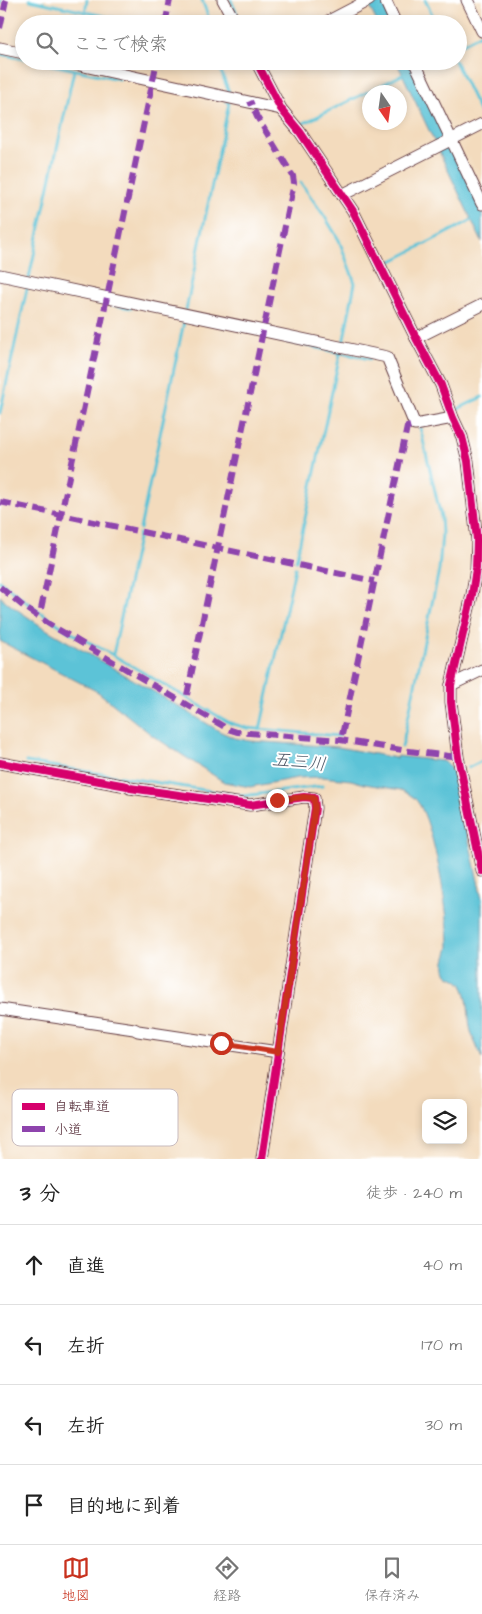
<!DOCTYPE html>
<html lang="ja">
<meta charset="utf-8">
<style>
body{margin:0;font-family:"Architects Daughter","Klee One",sans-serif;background:#f2f2f2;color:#222}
.controls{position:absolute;right:15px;bottom:15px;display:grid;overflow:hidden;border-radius:8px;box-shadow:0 2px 8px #0003}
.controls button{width:45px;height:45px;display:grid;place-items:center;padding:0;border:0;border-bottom:1px solid #e0e0e0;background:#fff;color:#222;font:25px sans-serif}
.compass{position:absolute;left:362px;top:85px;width:45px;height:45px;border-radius:50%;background:#fff;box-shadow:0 2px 8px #0003;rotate:167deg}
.stop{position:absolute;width:15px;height:15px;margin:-11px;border:4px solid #c8321e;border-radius:50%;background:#fff}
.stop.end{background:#c8321e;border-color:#fff;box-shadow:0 1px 5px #0008}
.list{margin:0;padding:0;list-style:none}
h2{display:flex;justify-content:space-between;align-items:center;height:65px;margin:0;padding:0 20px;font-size:21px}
h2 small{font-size:16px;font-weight:400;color:#767676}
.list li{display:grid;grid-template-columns:32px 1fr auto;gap:15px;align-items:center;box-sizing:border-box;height:80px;padding:0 20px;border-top:1px solid #e0e0e0}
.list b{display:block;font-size:19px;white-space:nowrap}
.list em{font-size:16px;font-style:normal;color:#767676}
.icon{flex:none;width:28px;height:28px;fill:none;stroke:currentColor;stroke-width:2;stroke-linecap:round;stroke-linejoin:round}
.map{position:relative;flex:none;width:482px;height:1159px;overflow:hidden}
.search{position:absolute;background:#fff;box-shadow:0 2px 8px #0003;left:15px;right:15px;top:15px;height:55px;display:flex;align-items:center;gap:12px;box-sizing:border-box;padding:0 18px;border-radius:28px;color:#767676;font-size:19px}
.sheet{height:385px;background:#fff}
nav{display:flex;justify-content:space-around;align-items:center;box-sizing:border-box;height:70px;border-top:1px solid #e0e0e0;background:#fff;font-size:14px;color:#767676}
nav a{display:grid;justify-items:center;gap:2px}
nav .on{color:#c8321e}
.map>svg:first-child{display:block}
.water{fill:#5bc3d7;stroke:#527181}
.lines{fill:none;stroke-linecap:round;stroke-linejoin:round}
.stream{stroke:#5bc3d7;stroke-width:3}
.minor-casing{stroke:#633b41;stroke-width:13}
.minor{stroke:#fff;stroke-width:11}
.quiet{stroke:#8e44ad;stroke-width:6;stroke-dasharray:12 6;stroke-linecap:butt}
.cycleway-casing{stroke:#fff;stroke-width:11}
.cycleway{stroke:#d6006c;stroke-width:8}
.route{stroke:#c8321e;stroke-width:6}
.labels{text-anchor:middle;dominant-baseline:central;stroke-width:4;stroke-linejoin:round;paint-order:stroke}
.water-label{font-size:18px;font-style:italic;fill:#505867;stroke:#fff}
.key{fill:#fff;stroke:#c9bcbf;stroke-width:1}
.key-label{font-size:14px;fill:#4a1f2b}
</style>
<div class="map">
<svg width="482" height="1159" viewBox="0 0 482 1159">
<rect width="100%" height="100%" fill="#fff"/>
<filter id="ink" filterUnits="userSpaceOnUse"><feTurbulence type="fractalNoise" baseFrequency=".02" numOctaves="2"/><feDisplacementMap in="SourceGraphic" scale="10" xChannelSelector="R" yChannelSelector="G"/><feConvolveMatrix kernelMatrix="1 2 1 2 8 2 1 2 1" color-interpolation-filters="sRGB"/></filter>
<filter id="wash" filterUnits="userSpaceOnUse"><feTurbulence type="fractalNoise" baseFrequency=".0096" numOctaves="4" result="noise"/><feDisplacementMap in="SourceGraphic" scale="20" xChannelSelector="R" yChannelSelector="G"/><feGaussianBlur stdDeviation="1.12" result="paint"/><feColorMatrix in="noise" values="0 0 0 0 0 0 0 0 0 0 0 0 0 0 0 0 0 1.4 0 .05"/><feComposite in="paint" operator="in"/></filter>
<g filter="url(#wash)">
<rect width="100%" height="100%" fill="#f3dbbd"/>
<g class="water">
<path d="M366,0H382L393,24H378Z"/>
<path d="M396,61H410L482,211V242Z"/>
<path d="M0,596L9,604L44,628L158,694L221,732L235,738L250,741L338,747L396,758L397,756L442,761L447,764L454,773L482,899V1059C478,1048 472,1038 470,1027C468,1014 469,1001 464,989C459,976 448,979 446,972C442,962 448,955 449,946C449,917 434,822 417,801C413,796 407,793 401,790L365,784L351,780L322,777L297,778L250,787L224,782L153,736L98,692L0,641Z"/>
</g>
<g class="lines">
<g class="stream">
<path d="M30,0L141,24"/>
<path d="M202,0L211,24"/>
<path d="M231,0L237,14"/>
<path d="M425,0L437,24"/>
<path d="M0,5L1,0"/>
<path d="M85,13L87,0"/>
<path d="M458,46L481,34"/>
<path d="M0,54L24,59"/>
<path d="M33,61L119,79"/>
<path d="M217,61L229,92"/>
<path d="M455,61L482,117"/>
<path d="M420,65L428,61"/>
<path d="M300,125L402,75"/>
<path d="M301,183L325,217L339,240L355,283L343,344"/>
<path d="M388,263L472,220"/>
<path d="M29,278L74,70"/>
<path d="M108,304L131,308"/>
<path d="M186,310L229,103L227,102"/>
<path d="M280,340L370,359"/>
<path d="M454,411L482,397"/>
<path d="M0,413L28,284"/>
<path d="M140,529L185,317"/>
<path d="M296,561L340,354"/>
<path d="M0,581L34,608L70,632L113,655L230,723L247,728L339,736"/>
<path d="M113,655L139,534"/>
<path d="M260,730L295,568"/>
<path d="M402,747L439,570L442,534L441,517L420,427"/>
<path d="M26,762L243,796L322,786"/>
<path d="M468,768L482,761"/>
</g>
</g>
</g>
<g filter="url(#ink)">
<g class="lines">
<g class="minor-casing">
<g id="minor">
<path d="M223,0L236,24"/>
<path d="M385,0L396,24"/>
<path d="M467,0L482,31"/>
<path d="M323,24L369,0"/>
<path d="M0,48L24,53"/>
<path d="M61,61L281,109"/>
<path d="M256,61L281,109L300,132L353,211L416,338L441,385L453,418L462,437L468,461L477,540L476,568L472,595L451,685V702L458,757L482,871"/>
<path d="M414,61L482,204"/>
<path d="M342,195L482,124"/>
<path d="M0,275L387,357L415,425L453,418"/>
<path d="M416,338L482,305"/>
<path d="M451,685L482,670"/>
<path d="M0,763L127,786L130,788L250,805L304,797L314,798L315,808L262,1159"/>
<path d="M0,1009L134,1029L138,1031L278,1052"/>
</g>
</g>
<use href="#minor" class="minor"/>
<g class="quiet">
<path d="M165,24L170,0"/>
<path d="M0,28L6,0"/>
<path d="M0,502L374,581"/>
<path d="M0,587L24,607L49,624L228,729L237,732L340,740L402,750L458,757"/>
<path d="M41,609L157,61"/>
<path d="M187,695L294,183L293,176L257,117L250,101"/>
<path d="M342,735L407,427L415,425"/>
</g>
<g class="cycleway-casing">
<g id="cycleway">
<path d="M256,61L281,109L300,132L353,211L416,338L441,385L453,418L462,437L468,461L477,540L476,568L472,595L451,685V702L458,757L482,871"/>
<path d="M0,763L127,786L130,788L250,805L304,797L314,798L315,808L262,1159"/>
</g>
</g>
<use href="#cycleway" class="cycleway"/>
</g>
</g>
<g class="lines" filter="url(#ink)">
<path class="route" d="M221,1043L278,1052L315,808L314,798L304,797L277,800"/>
</g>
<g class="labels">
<g class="water-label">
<text transform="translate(299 762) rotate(6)">五三川</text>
</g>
</g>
<rect x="12" y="1089" width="166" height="57" rx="8" class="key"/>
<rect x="22" y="1103" width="23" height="7" fill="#d6006c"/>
<rect x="22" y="1126" width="23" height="6" fill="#8e44ad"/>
<g class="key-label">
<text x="54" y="1111">自転車道</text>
<text x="54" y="1134">小道</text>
</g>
</svg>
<div class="controls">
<button><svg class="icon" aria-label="layers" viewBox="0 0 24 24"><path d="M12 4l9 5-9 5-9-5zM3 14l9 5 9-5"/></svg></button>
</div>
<svg class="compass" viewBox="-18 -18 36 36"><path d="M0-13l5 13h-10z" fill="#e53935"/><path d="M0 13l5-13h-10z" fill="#767676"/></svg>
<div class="stop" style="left:221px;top:1043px"></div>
<div class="stop end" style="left:277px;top:800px"></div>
<div class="search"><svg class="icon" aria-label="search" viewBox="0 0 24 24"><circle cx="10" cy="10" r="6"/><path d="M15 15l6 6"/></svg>ここで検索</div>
</div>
<section class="sheet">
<h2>3 分<small>徒歩 · 240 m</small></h2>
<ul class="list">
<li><svg class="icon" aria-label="ahead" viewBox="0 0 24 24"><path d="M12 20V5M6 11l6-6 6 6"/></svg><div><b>直進</b></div><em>40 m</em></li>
<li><svg class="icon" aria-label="left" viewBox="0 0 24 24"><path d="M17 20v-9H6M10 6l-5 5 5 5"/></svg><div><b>左折</b></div><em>170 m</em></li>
<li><svg class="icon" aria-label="left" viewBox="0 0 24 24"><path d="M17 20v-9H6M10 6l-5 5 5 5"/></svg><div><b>左折</b></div><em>30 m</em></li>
<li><svg class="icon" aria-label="arrive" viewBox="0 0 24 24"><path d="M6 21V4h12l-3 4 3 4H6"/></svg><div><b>目的地に到着</b></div></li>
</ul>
</section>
<nav>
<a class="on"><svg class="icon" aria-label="map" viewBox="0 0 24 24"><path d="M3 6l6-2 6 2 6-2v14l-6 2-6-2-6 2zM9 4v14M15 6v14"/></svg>地図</a>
<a><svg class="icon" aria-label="directions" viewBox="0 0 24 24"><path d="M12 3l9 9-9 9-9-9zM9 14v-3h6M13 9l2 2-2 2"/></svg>経路</a>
<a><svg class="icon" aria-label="saved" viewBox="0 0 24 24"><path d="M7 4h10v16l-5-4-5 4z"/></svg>保存済み</a>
</nav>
